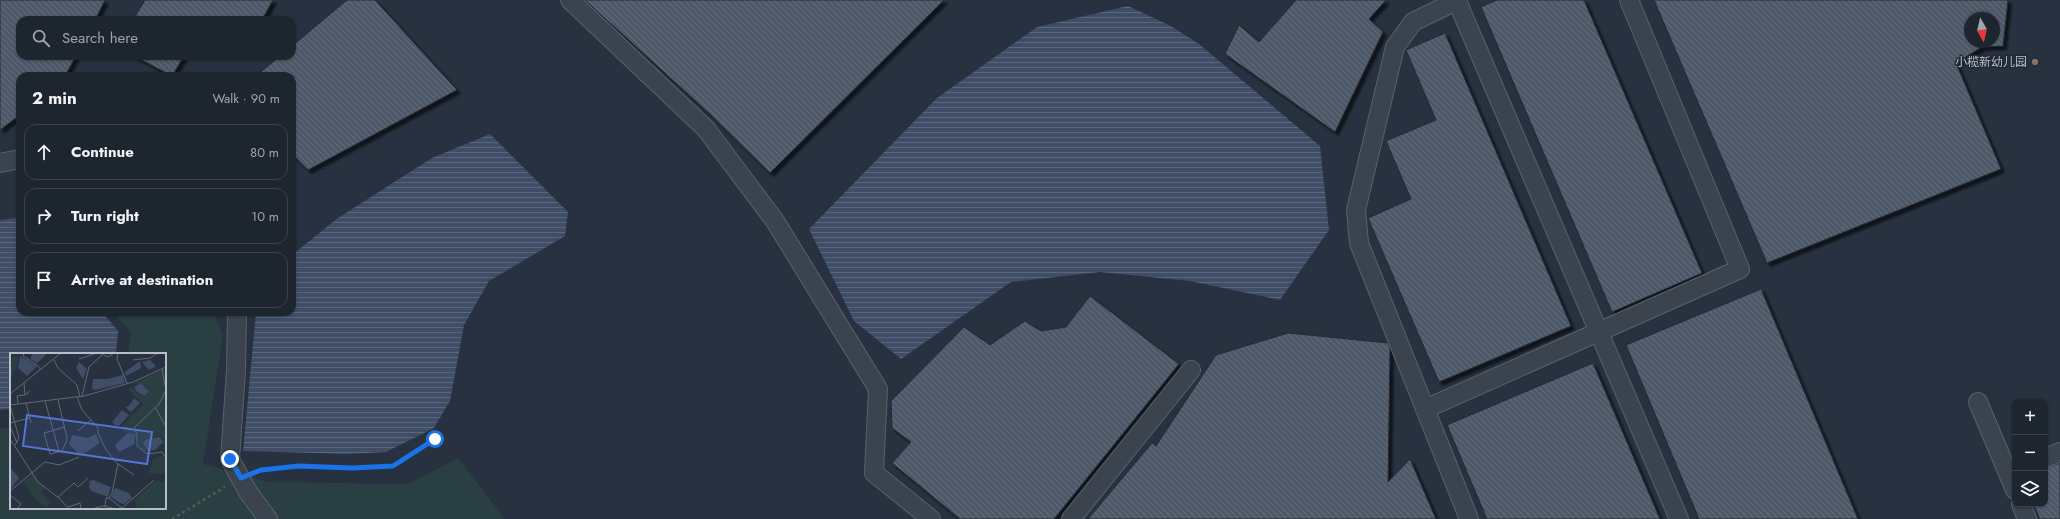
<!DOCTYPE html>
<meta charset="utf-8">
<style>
body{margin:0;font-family:Jost,"Noto Sans SC",sans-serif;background:#2a313b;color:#f1f3f6}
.controls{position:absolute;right:12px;bottom:12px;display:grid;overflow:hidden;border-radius:8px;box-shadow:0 1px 3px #0004}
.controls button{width:36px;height:36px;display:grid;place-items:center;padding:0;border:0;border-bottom:1px solid #3b424b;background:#1d252f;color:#f1f3f6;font:20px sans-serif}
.compass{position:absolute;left:1964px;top:12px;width:36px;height:36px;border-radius:50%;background:#1d252f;box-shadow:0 1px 3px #0004;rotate:172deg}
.stop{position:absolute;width:12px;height:12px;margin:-9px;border:3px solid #1a73e8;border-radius:50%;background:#fff}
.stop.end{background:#1a73e8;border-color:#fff;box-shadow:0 1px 4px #0008}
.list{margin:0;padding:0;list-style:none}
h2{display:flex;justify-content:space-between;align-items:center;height:52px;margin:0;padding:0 16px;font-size:17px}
h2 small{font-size:13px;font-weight:400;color:#a0a5aa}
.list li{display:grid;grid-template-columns:26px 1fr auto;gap:12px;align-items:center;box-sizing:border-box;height:56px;margin:0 8px 8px;padding:0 8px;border:1px solid #3b424b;border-radius:12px}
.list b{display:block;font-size:15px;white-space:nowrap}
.list em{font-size:13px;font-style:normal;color:#a0a5aa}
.icon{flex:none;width:22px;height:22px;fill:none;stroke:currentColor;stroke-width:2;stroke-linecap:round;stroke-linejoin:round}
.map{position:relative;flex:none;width:2060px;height:519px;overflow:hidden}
.search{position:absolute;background:#1d252f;box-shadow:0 1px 3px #0004;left:16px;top:16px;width:280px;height:44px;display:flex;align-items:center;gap:10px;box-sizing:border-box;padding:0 14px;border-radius:12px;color:#a0a5aa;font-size:15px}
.panel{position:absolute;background:#1d252f;box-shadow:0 1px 3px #0004;left:16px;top:72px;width:280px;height:244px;border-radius:12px}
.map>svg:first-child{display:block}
.grass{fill:#2a3f41}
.water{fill:url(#water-rules)}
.building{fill:url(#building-back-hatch);stroke:#222a36;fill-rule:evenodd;filter:url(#shadow)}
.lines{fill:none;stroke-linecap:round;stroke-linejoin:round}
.minor-casing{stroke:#59616c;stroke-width:20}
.path{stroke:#495c5f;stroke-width:2.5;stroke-dasharray:3 3;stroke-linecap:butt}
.minor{stroke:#3b434f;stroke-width:18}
.route{stroke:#1a73e8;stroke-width:5}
.education-dot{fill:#8d6e63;stroke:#202834;stroke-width:1.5}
.labels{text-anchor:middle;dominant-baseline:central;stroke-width:3;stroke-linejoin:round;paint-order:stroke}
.poi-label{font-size:12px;fill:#b8bec9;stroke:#202834;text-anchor:end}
.inset-road{fill:none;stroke:#616976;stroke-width:1}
.view{fill:#5375d3;fill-opacity:0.15;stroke:#5375d3;stroke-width:2}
.inset-edge{fill:none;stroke:#b8bec9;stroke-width:2}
</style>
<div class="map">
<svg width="2060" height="519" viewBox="0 0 2060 519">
<defs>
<pattern id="water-rules" width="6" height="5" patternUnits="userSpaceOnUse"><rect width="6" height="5" fill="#3f4e66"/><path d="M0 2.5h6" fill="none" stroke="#59667b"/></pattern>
<pattern id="building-back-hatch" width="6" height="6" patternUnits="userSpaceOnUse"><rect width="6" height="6" fill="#4e5867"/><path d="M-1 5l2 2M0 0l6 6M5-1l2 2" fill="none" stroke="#656e7b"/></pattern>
<filter id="shadow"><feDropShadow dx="3.5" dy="3.5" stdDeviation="1" flood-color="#0009"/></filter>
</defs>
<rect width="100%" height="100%" fill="#27313f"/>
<path class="grass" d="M113,312H213L223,335L203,464L270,482L407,484L458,458L505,519H0V429L11,427V508H165V354H128L131,333Z"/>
<g class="water">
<path d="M1128,6L1171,26L1199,44L1320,146L1329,230L1280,300L1190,281L1100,272L1011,282L901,359L854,321L809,229L937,98L1037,27Z"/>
<path d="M490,134L568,212L565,236L489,281L464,325L450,401L434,428L386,452L349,454L243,451L256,312H292V255L338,218L432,158Z"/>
<path d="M16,218L20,221V312H102L118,331L116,354H11V409L0,410V220Z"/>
</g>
<g class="building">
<path d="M0,0H105L95,20H20V56H76L65,76H20V115L0,130Z"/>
<path d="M145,0H273L262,20H133Z"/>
<path d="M347,0H375L457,90L308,170L292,154V76H256L280,56H292V46Z"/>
<path d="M585,0H944L770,173L710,114Z"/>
<path d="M1296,0H1386L1369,19L1383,32L1335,132L1225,54L1239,25L1259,42Z"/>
<path d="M1497,0H1584L1702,273L1612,312L1481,7Z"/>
<path d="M1654,0H2008L2003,46L1982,47L1956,63L2001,169L1767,263ZM1970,18H1994V42H1970Z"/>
<path d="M1445,33L1571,326L1439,382L1368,218L1411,199L1386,141L1436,120L1406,50Z"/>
<path d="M134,56H184L172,76Z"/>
<path d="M1761,289L1858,519H1699L1626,345Z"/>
<path d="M1090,296L1179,364L1054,519H960L892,463L911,442L892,428L891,401L964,327L990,345L1025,321L1041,331L1066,327Z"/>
<path d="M1288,333L1388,343L1390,348L1388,482L1410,459L1436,519H1088L1152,443L1156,446L1216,355Z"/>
<path d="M1593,363L1660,519H1487L1447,425Z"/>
<path d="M2060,463V519H2040L2033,504H2045V468Z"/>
</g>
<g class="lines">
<g class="minor-casing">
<g id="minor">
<path d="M570,0L706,129L775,221L878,389L874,473L931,519"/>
<path d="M1458,0L1413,22L1395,47L1356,210L1359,243L1469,519"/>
<path d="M1457,1L1679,519"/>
<path d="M0,163L20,159"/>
<path d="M237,312L236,370L230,459L248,492L268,519"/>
<path d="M1978,402L2015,490"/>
<path d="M1425,409L1740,269L1629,0"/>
<path d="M2045,458L2060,452"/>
<path d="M2021,504L2027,519"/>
<path d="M1071,519L1191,370"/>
</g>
</g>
<g class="path">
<path d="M257,472L299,466L352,469L393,466L435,439"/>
<path d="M172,519L225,487"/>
</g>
<use href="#minor" class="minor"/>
</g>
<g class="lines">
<path class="route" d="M230,459L241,478L261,470L299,466L352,468L393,466L435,439"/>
</g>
<circle class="education-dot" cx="2035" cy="62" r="4"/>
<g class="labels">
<g class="poi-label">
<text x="2027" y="62">小榄新幼儿园</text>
</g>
</g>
<g transform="translate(10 353)">
<rect width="156" height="156" fill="#27313f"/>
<path d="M2,2L9,4L7,15L0,25ZM156,15V96L154,97L152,84L149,83L133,86L137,98L135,99L128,93L129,81L114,79L111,74L133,51L118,36L122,33L127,40L136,44L139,39L132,30L122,31ZM152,102L156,108V117L152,121L138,120L143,107ZM23,122L35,136L31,139L41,150L36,154L26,147L13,129ZM156,125V156H128L124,147L147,127L152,129Z" fill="#2a3f41"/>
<path d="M23,0H33L36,2L27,10L20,6ZM10,3L27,13L17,23L8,15ZM140,7L146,13L139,17L132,9ZM130,8L131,15L116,23L115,19ZM69,9L77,16L73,26L66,15ZM113,22L115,30L85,37L82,36L83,26H98ZM131,30L139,39L135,43L127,39L124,34ZM124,45L130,50L121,59L115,54L119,53ZM112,57L119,62L110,72L106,73L102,69ZM118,80L126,81L124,91L109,99L105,92ZM86,81L90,90L75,100L69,101L59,91L62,82L78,85ZM150,84L153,89L145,97L138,98L133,90L136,86ZM0,114L9,125L0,137ZM83,127L101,134L98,144L81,138L79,134L80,128ZM105,135L119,140L122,145L114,151L110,150L101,144Z" fill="#3f4e66"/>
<path class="inset-road" d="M14,0L13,3L27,12L31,17M90,0L98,4L104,0M108,0L107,6L117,30M69,6L87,0M44,7L48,15L67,32L70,44M123,7L140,5L148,0M152,16L156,37L149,51L124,75L127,81V93L137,101L152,99L156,105M14,30L15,42M0,41L51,0M72,43L79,14L92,2M67,44L72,57L88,75V80L96,97L108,111L102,140L99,145H96L95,153M48,47L57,85V87L52,98L40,101L34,80L55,74M35,48L49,98M8,50L7,43L15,42L20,38M16,50L21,70M0,52L9,85L5,92M0,52L74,43L123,29L156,14M145,54L156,74M0,70L20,65M0,73L7,90M68,78L81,67M0,86L28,129L49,145L59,156M108,111L124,122M0,138L35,109L49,112L69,104M0,142L11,151L7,156M48,144L64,130L68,134L78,125M99,145L112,155M58,154L70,150L71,156M82,156L93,153L106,156M111,156L144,127"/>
<path class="view" d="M17,62L142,79L137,111L13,93Z"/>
<rect width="156" height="156" class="inset-edge"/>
</g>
</svg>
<div class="controls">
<button>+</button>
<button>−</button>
<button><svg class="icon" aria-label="layers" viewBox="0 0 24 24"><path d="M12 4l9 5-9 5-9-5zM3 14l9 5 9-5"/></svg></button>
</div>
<svg class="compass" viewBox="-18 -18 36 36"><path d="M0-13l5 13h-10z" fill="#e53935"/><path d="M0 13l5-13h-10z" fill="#a0a5aa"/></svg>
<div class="stop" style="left:435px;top:439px"></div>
<div class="stop end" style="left:230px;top:459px"></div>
<div class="search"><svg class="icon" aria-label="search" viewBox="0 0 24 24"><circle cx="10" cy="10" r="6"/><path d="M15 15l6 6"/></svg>Search here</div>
<section class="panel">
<h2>2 min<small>Walk · 90 m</small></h2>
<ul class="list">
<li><svg class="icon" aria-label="ahead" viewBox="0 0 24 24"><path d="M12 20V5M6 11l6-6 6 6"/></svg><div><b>Continue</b></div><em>80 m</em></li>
<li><svg class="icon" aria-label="right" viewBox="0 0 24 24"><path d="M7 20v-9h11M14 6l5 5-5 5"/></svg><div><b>Turn right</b></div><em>10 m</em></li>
<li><svg class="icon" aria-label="arrive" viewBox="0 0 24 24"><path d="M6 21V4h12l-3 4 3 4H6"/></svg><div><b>Arrive at destination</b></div></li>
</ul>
</section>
</div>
